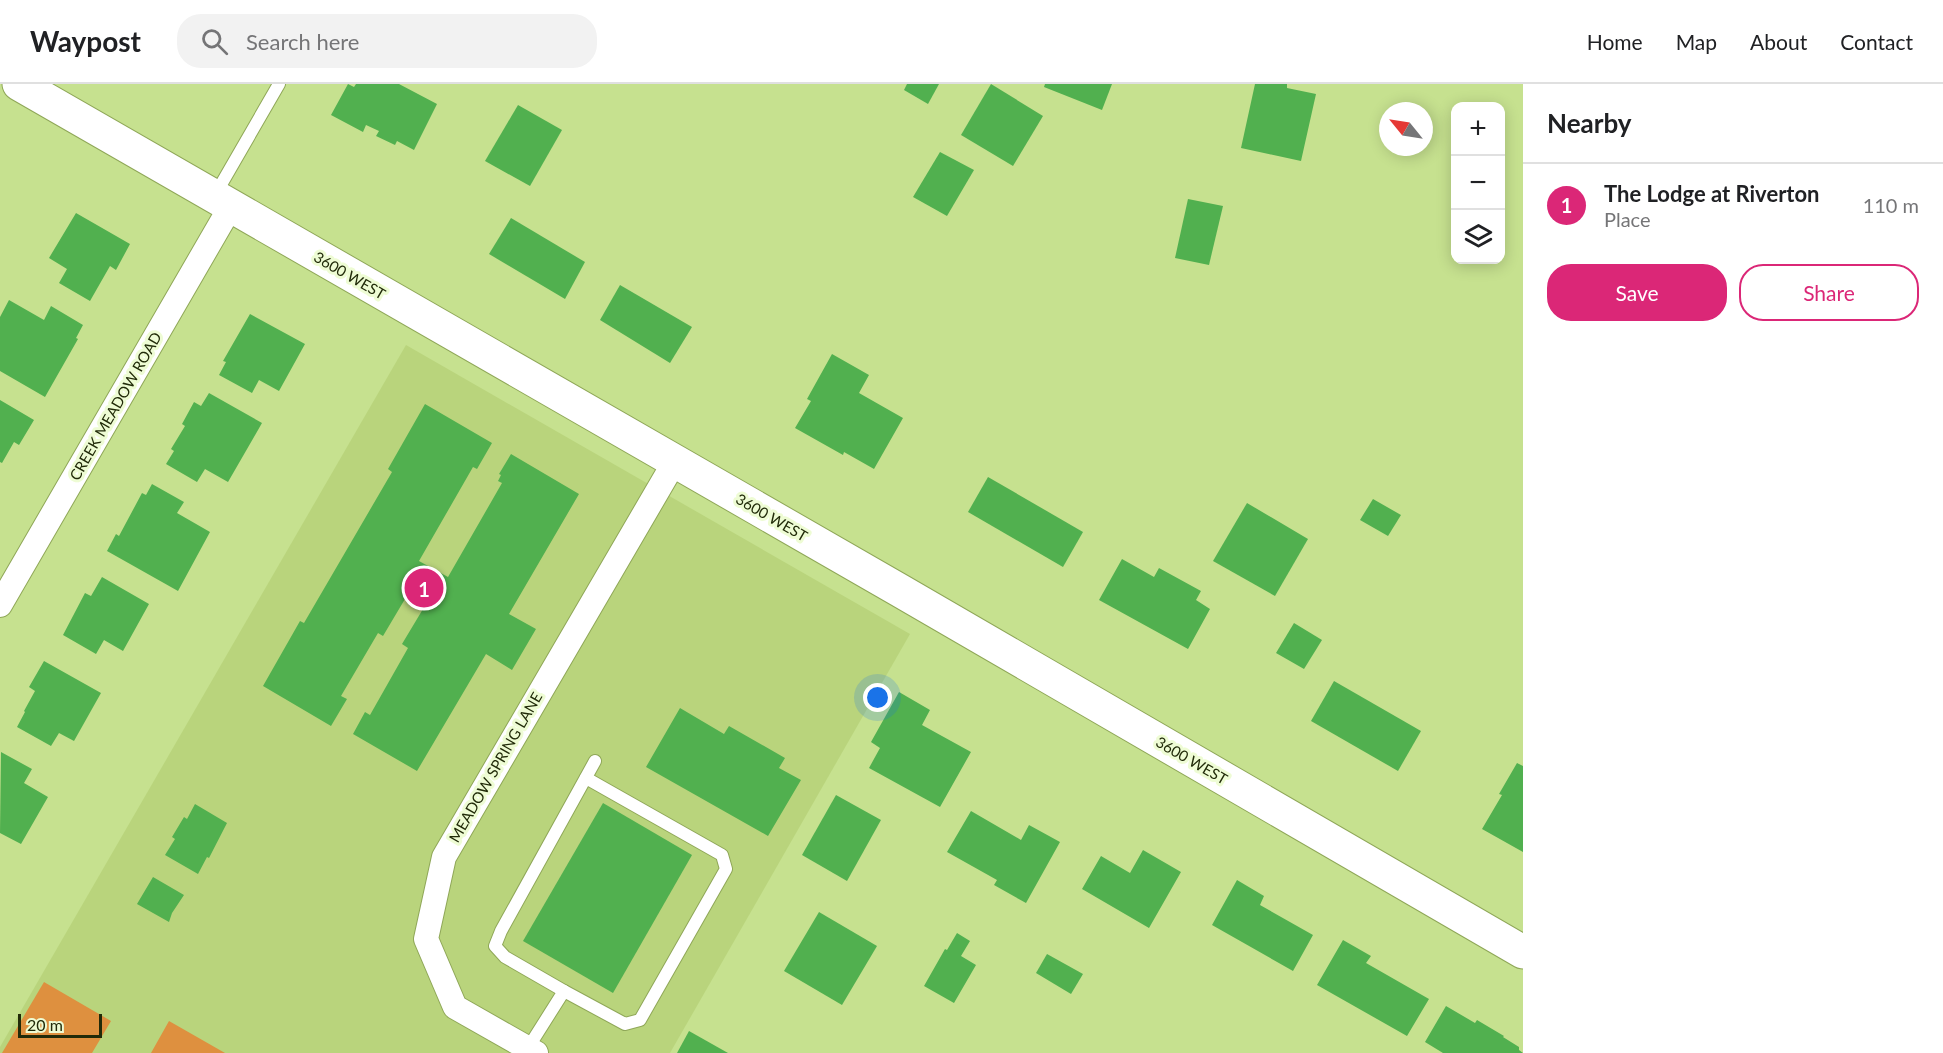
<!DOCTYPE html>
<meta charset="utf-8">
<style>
body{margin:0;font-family:Lato,sans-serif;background:#f2f2f2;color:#202124}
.controls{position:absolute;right:18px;top:18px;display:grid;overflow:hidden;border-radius:12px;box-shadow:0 3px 15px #0003}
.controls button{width:54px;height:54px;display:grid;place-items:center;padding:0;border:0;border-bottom:2px solid #e0e0e0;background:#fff;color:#202124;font:30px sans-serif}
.compass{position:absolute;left:1379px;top:18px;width:54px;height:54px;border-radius:50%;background:#fff;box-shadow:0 3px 15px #0003;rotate:300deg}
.scale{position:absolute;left:18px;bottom:15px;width:84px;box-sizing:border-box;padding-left:6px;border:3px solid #212b09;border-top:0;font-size:16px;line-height:21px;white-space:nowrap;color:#212b09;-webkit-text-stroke:4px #eefcd4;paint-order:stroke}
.you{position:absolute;left:878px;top:614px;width:21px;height:21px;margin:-15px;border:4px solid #fff;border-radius:50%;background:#1a73e8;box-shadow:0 0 0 9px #1a73e833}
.badge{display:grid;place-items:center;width:39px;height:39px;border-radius:50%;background:#db2777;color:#fff;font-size:20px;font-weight:700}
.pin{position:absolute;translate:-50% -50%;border:3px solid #fff;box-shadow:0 2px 6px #0006}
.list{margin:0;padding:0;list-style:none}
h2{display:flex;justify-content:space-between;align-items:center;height:78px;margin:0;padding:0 24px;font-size:26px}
h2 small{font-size:20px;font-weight:400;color:#757577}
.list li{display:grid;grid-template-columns:39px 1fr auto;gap:18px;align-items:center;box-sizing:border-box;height:84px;padding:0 24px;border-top:2px solid #e0e0e0}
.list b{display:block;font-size:22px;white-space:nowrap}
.list p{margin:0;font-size:20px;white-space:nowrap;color:#757577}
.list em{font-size:20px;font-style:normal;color:#757577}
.actions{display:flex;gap:12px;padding:18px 24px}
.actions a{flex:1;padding:14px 0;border:2px solid #db2777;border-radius:24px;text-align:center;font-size:21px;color:#db2777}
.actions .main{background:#db2777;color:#fff}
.icon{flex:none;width:33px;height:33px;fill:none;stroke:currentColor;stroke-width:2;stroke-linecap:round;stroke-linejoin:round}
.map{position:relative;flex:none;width:1523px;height:969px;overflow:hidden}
header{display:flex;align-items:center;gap:36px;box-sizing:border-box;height:84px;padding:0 30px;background:#fff;border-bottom:2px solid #e0e0e0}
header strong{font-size:28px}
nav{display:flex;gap:33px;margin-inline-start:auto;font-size:21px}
.search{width:420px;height:54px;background:#f2f2f2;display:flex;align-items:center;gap:15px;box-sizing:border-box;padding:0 21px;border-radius:24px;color:#757577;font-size:22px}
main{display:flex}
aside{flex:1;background:#fff}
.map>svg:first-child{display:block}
.built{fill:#b9d47c}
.green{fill:#de903f}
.building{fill:#51b04f}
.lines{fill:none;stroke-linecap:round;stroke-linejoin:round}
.service-casing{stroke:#8fa758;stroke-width:14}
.minor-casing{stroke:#8fa758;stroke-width:26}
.secondary-casing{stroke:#8fa758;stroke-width:35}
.service{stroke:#fff;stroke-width:12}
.minor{stroke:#fff;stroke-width:24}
.secondary{stroke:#fff;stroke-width:33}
.labels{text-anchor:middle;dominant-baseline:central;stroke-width:6;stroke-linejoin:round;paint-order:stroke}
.street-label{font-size:15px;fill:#212b09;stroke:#eefcd4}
</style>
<header>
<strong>Waypost</strong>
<div class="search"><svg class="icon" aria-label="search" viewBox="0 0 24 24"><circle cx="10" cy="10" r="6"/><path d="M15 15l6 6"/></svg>Search here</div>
<nav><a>Home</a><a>Map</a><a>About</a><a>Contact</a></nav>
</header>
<main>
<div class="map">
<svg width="1523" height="969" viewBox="0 0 1523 969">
<rect width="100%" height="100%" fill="#c6e18f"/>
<path class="built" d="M406,261L910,550L670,969H0V963Z"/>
<g class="green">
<path d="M44,898L111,937L92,969H2Z"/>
<path d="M169,937L225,969H151Z"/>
</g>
<g class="building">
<path d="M348,0L354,3L356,0H399L437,20L414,66L397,57L395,61L376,52L379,47L366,41L363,48L331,31Z"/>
<path d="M907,0H939L928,20L904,6Z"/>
<path d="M991,0L1043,32L1013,82L961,51Z"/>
<path d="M1045,0H1112L1102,26L1044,3Z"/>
<path d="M1255,0H1287V4L1316,10L1301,77L1241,64Z"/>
<path d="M518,21L562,46L530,102L485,77Z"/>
<path d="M940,68L974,86L947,132L913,113Z"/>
<path d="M1188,115L1223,122L1209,181L1175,174Z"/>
<path d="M76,129L130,160L116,186L110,182L90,217L59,199L67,185L49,174Z"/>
<path d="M511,134L585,178L565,215L489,170Z"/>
<path d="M620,201L692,243L670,279L600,236Z"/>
<path d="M9,216L44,236L51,222L83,241L76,254L78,255L45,313L0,287V233Z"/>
<path d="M250,230L305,260L279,307L259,296L252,309L219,291L226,278L223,277Z"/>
<path d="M832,270L869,291L859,309L903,334L874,385L844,368L843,371L795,344L811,317L807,315Z"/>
<path d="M209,309L262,339L228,398L205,385L197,398L166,380L174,367L171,365L185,342L182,340L194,318L201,322Z"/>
<path d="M0,316L34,336L19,361L14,358L2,379L0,378Z"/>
<path d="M425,320L492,359L477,385L473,383L419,477L448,493L502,399L498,397L501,391L499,390L511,370L579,410L509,530L536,545L512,586L486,570L417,687L353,650L365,628L370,631L408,564L402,560L423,525L405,515L383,552L378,549L341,612L347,615L331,642L263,602L300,537L304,539L392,388L388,385Z"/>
<path d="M988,393L1083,448L1063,483L968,428Z"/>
<path d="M152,400L184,418L177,429L210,448L178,507L107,467L116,450L119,452L142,409L146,411Z"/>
<path d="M1373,415L1401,431L1388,452L1360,436Z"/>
<path d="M1247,419L1308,455L1275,512L1213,477Z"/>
<path d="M1122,475L1154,493L1159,484L1201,507L1196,516L1210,525L1188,565L1099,516Z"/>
<path d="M102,493L149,520L123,567L104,556L96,570L63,551L85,509L91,512Z"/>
<path d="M1294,539L1322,556L1304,585L1276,569Z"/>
<path d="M44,577L101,609L74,657L59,649L51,662L17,643L25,628L24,627L35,607L29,603Z"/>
<path d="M1334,597L1421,647L1398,687L1311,637Z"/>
<path d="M899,608L930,626L922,641L971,668L940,723L869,684L880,664L871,658Z"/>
<path d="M680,624L724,650L729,642L785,674L779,684L801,696L768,752L646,683Z"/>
<path d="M1,668L32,685L24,699L48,713L21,760L0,749Z"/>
<path d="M1517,679L1523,682V768L1482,745L1502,711L1499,710Z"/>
<path d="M836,711L881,736L847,797L802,771Z"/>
<path d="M603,719L692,771L613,909L523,857Z"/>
<path d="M195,720L227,739L209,774L207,773L198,790L165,771L175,755L172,753L184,733L187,735Z"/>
<path d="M971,727L1021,756L1029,741L1060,758L1026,819L994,801L997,796L947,768Z"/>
<path d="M1143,766L1181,788L1149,844L1082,805L1101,772L1130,789Z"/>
<path d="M153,793L184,811L172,829L169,838L137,820Z"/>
<path d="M1237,796L1264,812L1260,821L1313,851L1293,887L1212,841Z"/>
<path d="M819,828L877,862L842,921L784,887Z"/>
<path d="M957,849L970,857L961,872L976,881L954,919L924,902L945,865L947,866Z"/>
<path d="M1343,856L1371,872L1366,879L1429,915L1407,952L1317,901Z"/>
<path d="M1047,870L1083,890L1071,910L1036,889Z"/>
<path d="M1446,922L1475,939L1477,936L1504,952L1503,953L1519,963V966L1523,969H1443L1425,958Z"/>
<path d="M689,947L728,969H677Z"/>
</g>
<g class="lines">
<g class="service-casing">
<g id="service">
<path d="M215,111L279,0"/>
<path d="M564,907L625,940L640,936L726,785L722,771L586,694"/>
<path d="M528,964L564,907L505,873L495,862L501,847L595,677"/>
</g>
</g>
<g class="minor-casing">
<g id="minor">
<path d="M0,521L231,122"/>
<path d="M536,969L455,923L426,855L444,773L675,377"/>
</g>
</g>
<g class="secondary-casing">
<path id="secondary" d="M19,0L899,506L1523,868"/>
</g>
<use href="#service" class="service"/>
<use href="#minor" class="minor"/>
<use href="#secondary" class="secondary"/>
</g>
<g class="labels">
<g class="street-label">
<text transform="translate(350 191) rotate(30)">3600 WEST</text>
<text transform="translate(115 322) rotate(-60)">CREEK MEADOW ROAD</text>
<text transform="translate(772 433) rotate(30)">3600 WEST</text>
<text transform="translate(1192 676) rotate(30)">3600 WEST</text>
<text transform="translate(495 683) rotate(-60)">MEADOW SPRING LANE</text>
</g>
</g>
</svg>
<div class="controls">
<button>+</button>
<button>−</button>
<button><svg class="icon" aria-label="layers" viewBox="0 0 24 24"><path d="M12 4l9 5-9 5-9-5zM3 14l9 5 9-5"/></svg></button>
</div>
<svg class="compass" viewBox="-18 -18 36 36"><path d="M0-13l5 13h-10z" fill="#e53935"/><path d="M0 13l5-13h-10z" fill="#757577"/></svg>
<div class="scale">20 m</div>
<div class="you"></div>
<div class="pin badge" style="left:424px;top:504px">1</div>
</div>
<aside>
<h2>Nearby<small></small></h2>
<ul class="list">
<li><span class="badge">1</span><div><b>The Lodge at Riverton</b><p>Place</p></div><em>110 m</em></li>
</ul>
<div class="actions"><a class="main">Save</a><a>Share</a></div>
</aside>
</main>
